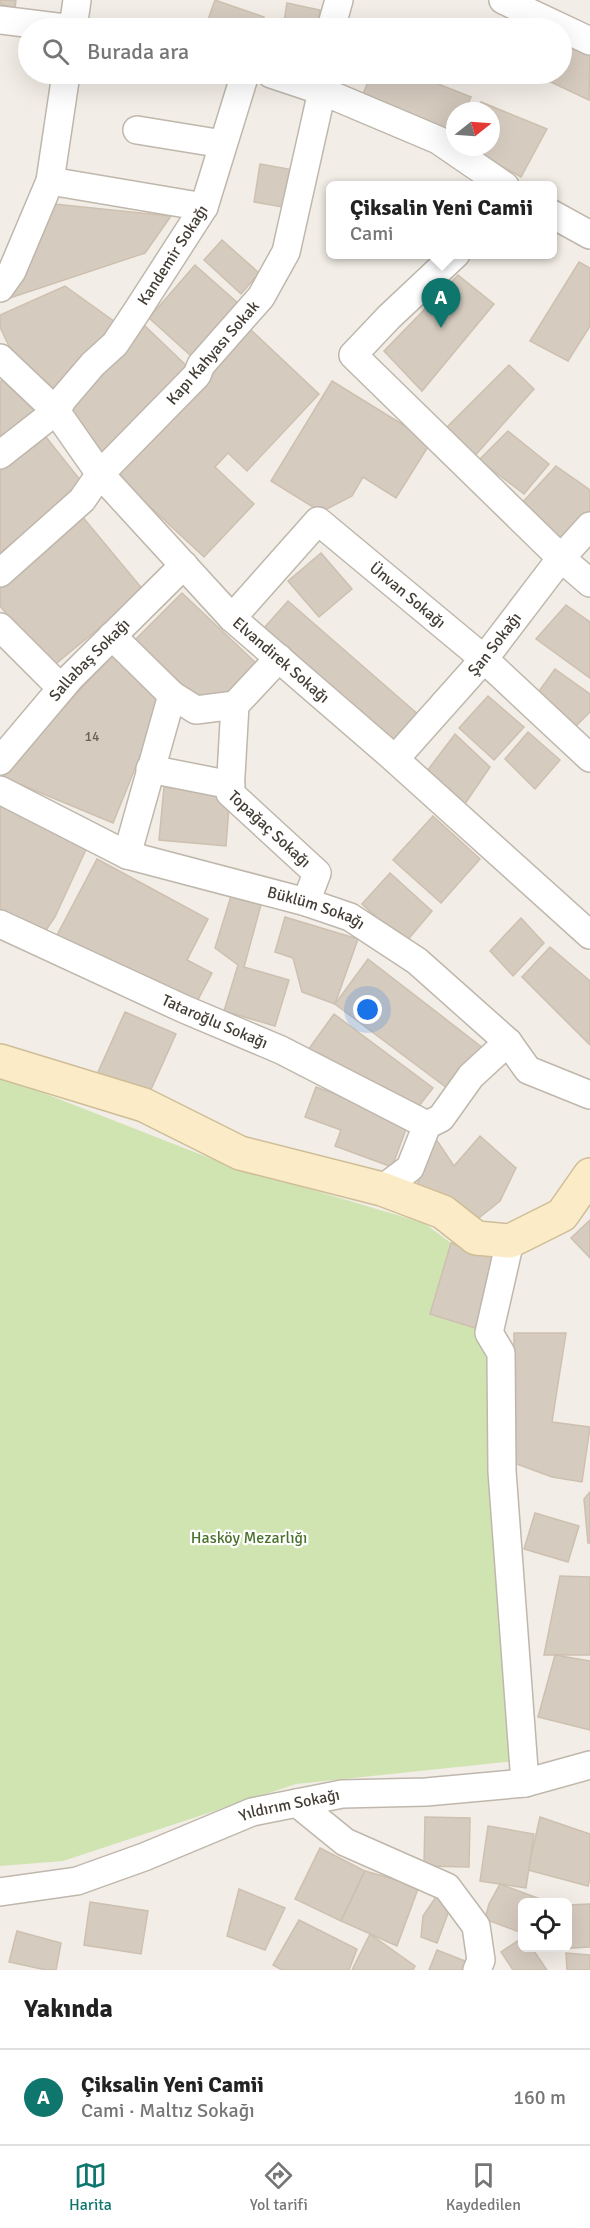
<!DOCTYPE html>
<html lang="tr">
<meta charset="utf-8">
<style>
body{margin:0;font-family:Signika,sans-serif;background:#f2f2f2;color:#222}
.controls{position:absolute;right:18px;bottom:18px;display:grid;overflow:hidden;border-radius:9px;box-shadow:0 6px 24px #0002}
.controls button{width:54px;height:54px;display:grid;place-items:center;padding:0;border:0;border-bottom:2px solid #e0e0e0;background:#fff;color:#222;font:30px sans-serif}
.compass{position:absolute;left:446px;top:102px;width:54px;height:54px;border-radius:50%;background:#fff;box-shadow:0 6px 24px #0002;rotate:73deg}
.you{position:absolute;left:368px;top:1010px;width:21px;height:21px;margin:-15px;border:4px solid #fff;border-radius:50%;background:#1a73e8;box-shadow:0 0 0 9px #1a73e833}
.badge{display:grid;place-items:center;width:39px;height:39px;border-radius:50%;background:#0f766e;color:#fff;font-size:20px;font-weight:700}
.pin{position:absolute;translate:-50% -50px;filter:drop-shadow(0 2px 3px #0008)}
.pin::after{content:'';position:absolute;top:32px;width:21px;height:18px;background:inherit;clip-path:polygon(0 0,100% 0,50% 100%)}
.popup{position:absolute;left:326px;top:181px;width:231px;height:78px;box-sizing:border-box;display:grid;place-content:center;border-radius:9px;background:#fff;filter:drop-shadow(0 2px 4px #0005);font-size:20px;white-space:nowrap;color:#767676}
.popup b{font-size:22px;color:#222}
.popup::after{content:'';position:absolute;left:50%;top:100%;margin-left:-12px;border:12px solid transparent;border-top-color:#fff}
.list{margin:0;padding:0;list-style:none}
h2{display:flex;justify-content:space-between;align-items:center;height:78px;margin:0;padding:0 24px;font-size:26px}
h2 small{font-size:20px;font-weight:400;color:#767676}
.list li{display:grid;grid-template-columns:39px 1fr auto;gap:18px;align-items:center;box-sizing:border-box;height:96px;padding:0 24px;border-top:2px solid #e0e0e0}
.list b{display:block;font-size:22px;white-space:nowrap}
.list p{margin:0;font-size:20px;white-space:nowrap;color:#767676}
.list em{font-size:20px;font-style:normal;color:#767676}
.icon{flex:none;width:33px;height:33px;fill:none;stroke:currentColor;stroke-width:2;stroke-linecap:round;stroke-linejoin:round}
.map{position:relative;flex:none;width:590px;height:1970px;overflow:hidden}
.search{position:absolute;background:#fff;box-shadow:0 6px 24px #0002;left:18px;right:18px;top:18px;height:66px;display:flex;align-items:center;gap:15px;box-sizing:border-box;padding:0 21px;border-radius:33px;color:#767676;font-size:22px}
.sheet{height:174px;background:#fff}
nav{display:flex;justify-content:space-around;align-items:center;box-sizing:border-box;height:84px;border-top:2px solid #e0e0e0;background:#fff;font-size:16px;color:#767676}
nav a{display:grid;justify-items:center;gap:3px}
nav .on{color:#0f766e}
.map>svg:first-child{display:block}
.green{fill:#d0e4b1}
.building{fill:#d6cbbf;stroke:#cdc0b0;stroke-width:1.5}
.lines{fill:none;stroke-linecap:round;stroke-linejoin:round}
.street-casing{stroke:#bfb7ac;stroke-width:30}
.secondary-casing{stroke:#cfbd98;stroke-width:36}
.street{stroke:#fff;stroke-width:27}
.secondary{stroke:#fbebc7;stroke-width:33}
.labels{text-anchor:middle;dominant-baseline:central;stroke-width:4.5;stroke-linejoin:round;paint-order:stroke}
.number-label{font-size:14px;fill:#686158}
.street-label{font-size:16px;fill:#443e36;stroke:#fff}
.park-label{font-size:16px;fill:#4b722d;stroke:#fff}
</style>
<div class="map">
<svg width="590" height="1970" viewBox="0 0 590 1970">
<rect width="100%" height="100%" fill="#f2ede6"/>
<path class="green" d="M0,1076L225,1164L424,1223L451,1243L430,1314L475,1328L494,1356L514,1761L296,1784L63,1861L0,1866Z"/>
<g class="building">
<path d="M0,0H16L15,8L0,4Z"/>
<path d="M215,0L264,17L260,28H205Z"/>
<path d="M287,3L320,10L317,28H283Z"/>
<path d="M562,40L590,53L589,100L542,78L544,74H562Z"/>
<path d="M371,74H413L471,97L465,111H455V137L361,99Z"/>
<path d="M481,102L547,129L521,177L468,147H491V111H477Z"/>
<path d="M260,164L294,170L288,208L254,202Z"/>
<path d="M54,204L171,216L145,253L10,298Z"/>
<path d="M222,240L259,273L241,294L204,260Z"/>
<path d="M579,262L590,268V326L568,361L530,341Z"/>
<path d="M195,265L248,312L201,365L149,318Z"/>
<path d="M458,275L494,304L422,391L384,351Z"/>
<path d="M65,286L115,322L58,399L16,361L0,327V315Z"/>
<path d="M145,326L193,372L103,463L68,405Z"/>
<path d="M251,330L319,394L247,471L228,453L215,467L254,504L204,557L116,475Z"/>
<path d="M509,365L534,389L473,458L445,429Z"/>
<path d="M8,375L40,413L0,447V382Z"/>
<path d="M332,381L431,442L396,498L363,477L352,496L321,512L271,481Z"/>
<path d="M38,427L84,485L0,553V458Z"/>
<path d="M508,431L549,464L524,494L479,460Z"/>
<path d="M556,466L590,490V511L561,544L522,503Z"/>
<path d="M81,515L144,591L52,667L0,606V587Z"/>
<path d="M321,553L352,589L319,617L288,581Z"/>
<path d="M182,593L257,664L225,695L194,699L134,641Z"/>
<path d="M288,601L420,716L388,753L256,637Z"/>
<path d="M566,605L590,622V678L536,639Z"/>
<path d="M116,651L164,697L113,823L0,776Z"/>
<path d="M555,669L590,694V712L573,729L537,694Z"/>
<path d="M488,696L524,727L494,760L459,728Z"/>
<path d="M528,732L560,760L535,789L505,759Z"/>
<path d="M455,734L490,767L460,811L424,775Z"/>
<path d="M164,787L230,793L226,846L159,840Z"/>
<path d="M0,803L87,847L55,917L42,936L0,917Z"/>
<path d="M433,816L480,859L441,903L393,860Z"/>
<path d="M97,859L208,919L187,960L212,973L192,1011L56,937Z"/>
<path d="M390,873L432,911L405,943L362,904Z"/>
<path d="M231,896L261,905L244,967L289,980L275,1026L224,1011L238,965L215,948Z"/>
<path d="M285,917L358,939L335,1004L302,992L293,958L275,952Z"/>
<path d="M521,918L544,943L513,976L490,951Z"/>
<path d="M550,947L590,981V1045L522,977Z"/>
<path d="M368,959L483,1048L447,1088L335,1004Z"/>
<path d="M125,1012L176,1034L144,1105L93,1083Z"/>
<path d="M334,1014L433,1088L415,1111L308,1050Z"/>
<path d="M316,1087L409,1121L392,1167L335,1146L341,1130L305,1117Z"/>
<path d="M480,1136L516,1168L500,1201L465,1229L415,1189L436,1139L454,1166Z"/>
<path d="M590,1220V1258L571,1238Z"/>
<path d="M451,1243L496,1257L475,1328L430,1314Z"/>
<path d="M514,1333H566L552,1422L590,1427L582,1482L552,1477L514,1463Z"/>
<path d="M590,1492V1543H588L584,1499Z"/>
<path d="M535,1513L579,1526L568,1562L524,1549Z"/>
<path d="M560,1576L590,1577V1655H544Z"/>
<path d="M555,1655L590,1661V1730L538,1717Z"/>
<path d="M425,1817L470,1818L469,1867L424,1866Z"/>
<path d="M540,1817L590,1834V1878L588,1886L528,1870Z"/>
<path d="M488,1826L534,1834L526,1888L480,1881Z"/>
<path d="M320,1848L365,1871L341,1921L295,1899Z"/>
<path d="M365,1871L419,1886L397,1946L341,1921Z"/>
<path d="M500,1884L548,1902H522V1933L485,1919L489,1904Z"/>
<path d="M239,1889L285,1908L265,1950L227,1936Z"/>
<path d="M438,1894L453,1900L437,1943L421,1937L423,1916Z"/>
<path d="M90,1902L148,1911L141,1954L84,1945Z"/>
<path d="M590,1904V1947L555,1949V1948H568V1905Z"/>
<path d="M299,1920L357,1949L349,1970H282L273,1965Z"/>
<path d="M17,1931L61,1943L56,1970H46L9,1962Z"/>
<path d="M370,1934L415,1966L413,1970H352Z"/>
<path d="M522,1938V1948H532L547,1970H513L501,1952Z"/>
<path d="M437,1950L470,1963L467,1970H429Z"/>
<path d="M566,1953L590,1955V1970H567Z"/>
</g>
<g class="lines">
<g class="street-casing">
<g id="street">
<path d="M503,0L590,41"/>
<path d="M0,20L65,28"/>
<path d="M73,28L77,0"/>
<path d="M331,28L339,0"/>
<path d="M271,74L322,91L438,140L505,186"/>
<path d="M137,130L223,144"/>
<path d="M50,181L204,207"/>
<path d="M552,214L590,235"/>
<path d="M456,254L389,317L353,355L561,558L590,583"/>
<path d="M0,288L12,271L50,181L66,74"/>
<path id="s1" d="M0,358L56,411L100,474L232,618L388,753L590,935"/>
<path id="s2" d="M0,455L56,411L63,399L93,364L115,344L137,311L204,207L245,74"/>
<path d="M0,573L82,500L100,474L197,375L201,365L261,297L286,252L322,91V74"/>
<path id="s3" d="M232,618L318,521L484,659L590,758"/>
<path d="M0,627L61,688"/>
<path d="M112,636L172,695L196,710L235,705"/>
<path id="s4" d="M279,658L235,705L230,793L317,873L306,902"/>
<path id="s5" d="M395,759L484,659L561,558L590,526"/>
<path id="s6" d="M0,761L70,678L184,565"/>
<path d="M150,769L231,785"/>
<path id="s7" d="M0,790L127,855L306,902L350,917L417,961L508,1042L528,1070L590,1095"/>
<path d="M127,855L172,695"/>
<path id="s8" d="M0,924L184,1009L281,1050L427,1125"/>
<path d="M382,1189L410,1168L427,1125L441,1118L471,1076L508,1042"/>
<path d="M510,1241L489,1333L501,1353L502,1471L525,1783"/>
<path d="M297,1803L345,1842L447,1887L476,1926L481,1960L477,1970"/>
<path id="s9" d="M0,1892L77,1881L144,1857L252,1812L342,1794L426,1792L525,1783L590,1765"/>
</g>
</g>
<g class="secondary-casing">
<path id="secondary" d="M0,1061L144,1105L240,1153L382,1189L443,1212L476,1238L510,1241L562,1215L590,1175"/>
</g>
<use href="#street" class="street"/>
<use href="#secondary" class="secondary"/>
</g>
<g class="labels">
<g class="number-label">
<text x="92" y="736">14</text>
</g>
<g class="street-label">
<text stroke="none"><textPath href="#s2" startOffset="267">Kandemir Sokağı</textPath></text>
<text transform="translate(213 353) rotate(-49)">Kapı Kahyası Sokak</text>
<text stroke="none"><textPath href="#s3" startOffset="246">Ünvan Sokağı</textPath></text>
<text stroke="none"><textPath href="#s5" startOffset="152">Şan Sokağı</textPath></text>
<text stroke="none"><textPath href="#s1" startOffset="414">Elvandirek Sokağı</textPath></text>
<text stroke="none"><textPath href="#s6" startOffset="135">Sallabaş Sokağı</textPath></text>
<text stroke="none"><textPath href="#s4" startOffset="206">Topağaç Sokağı</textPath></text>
<text stroke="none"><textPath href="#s7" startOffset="339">Büklüm Sokağı</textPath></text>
<text stroke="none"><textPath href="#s8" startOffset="236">Tataroğlu Sokağı</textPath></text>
<text stroke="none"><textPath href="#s9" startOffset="304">Yıldırım Sokağı</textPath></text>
</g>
<g class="park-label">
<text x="249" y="1538">Hasköy Mezarlığı</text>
</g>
</g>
</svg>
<div class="controls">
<button><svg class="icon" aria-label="locate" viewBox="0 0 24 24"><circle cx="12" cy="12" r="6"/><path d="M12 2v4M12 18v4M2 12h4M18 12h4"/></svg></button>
</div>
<svg class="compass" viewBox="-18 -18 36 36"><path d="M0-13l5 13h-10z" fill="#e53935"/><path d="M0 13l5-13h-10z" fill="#767676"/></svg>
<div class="you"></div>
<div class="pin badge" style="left:441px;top:328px">A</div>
<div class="popup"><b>Çiksalin Yeni Camii</b>Cami</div>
<div class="search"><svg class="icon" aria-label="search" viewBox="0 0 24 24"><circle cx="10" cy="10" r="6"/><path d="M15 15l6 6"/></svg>Burada ara</div>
</div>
<section class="sheet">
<h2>Yakında<small></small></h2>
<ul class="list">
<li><span class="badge">A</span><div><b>Çiksalin Yeni Camii</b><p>Cami · Maltız Sokağı</p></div><em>160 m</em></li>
</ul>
</section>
<nav>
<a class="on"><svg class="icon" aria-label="map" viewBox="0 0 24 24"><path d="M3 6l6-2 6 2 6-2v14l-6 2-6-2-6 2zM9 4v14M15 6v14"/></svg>Harita</a>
<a><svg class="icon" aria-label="directions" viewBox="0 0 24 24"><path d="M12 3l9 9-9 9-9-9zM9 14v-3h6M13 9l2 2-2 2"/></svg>Yol tarifi</a>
<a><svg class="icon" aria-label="saved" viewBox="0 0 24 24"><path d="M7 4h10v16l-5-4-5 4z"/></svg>Kaydedilen</a>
</nav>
